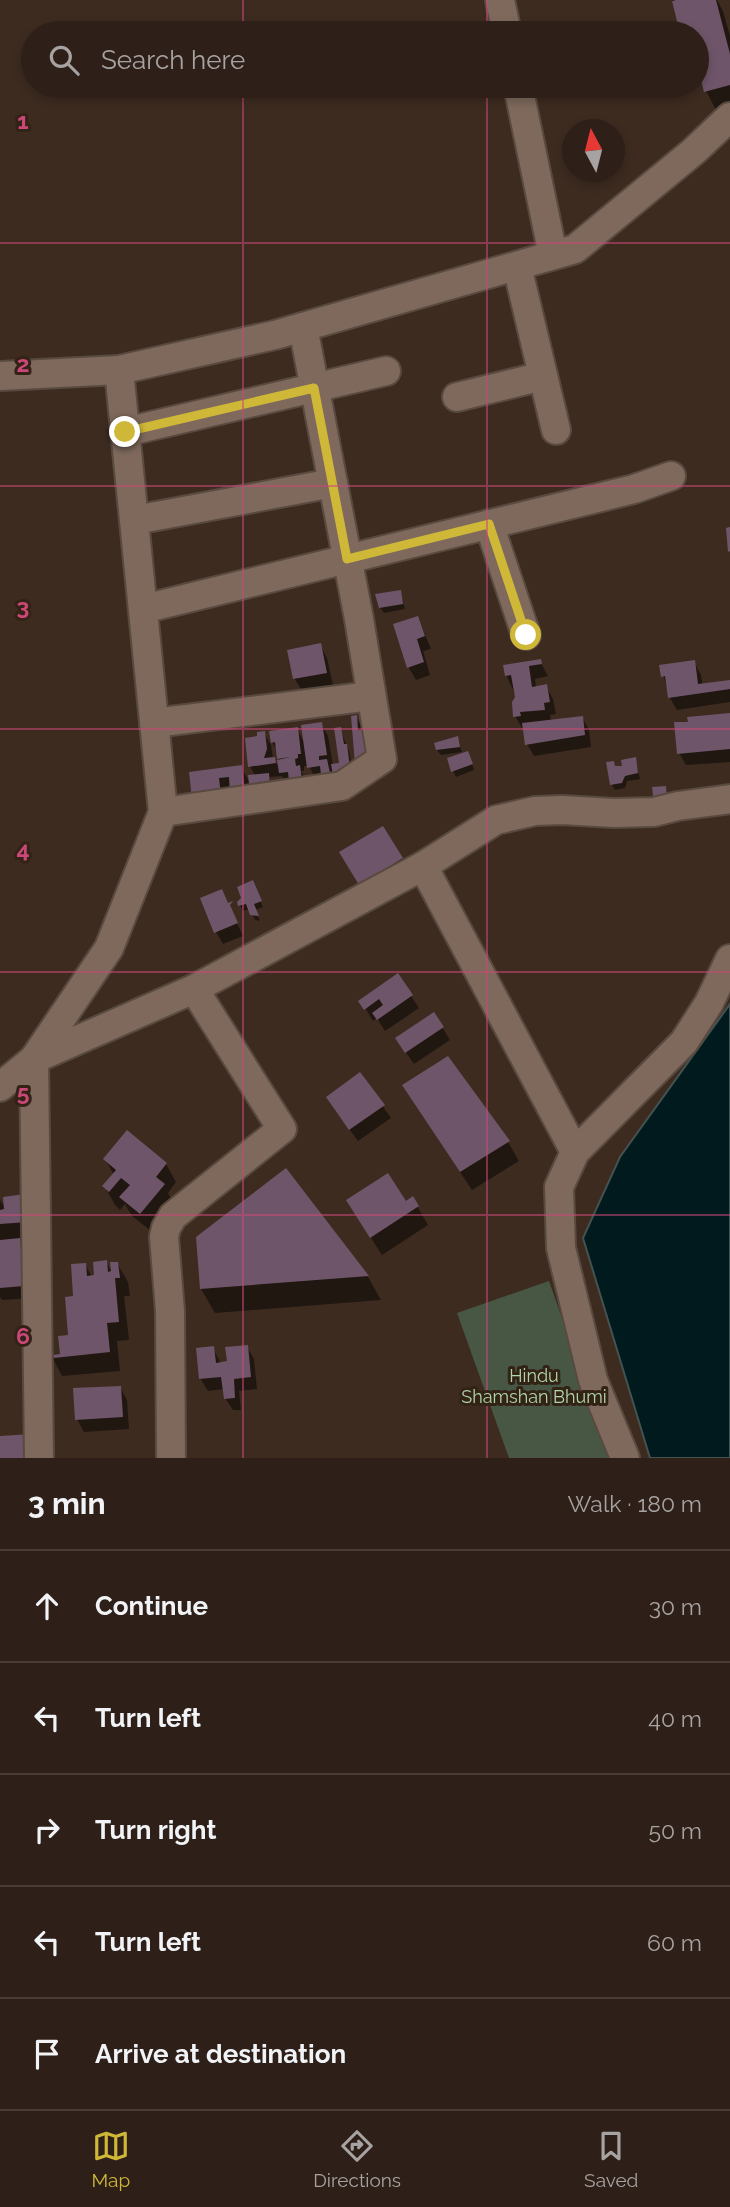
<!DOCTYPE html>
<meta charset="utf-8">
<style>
body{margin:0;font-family:Raleway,sans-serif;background:#3a2d25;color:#f1f3f6}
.compass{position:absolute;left:562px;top:119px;width:63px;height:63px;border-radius:50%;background:#2e2018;box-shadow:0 4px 10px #0003;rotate:353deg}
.stop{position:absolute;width:21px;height:21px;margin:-16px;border:5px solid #cfb837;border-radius:50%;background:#fff}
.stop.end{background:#cfb837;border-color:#fff;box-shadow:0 2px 7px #0008}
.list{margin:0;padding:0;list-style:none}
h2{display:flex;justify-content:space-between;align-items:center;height:91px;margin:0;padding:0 28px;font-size:30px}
h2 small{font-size:23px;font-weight:400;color:#a7a3a2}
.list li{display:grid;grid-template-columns:46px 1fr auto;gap:21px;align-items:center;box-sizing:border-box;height:112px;padding:0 28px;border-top:2px solid #493e37}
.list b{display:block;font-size:26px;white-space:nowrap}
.list em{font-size:23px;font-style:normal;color:#a7a3a2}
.icon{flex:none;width:38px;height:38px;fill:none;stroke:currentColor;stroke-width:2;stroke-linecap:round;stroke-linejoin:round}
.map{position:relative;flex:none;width:730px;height:1458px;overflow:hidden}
.search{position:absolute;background:#2e2018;box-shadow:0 4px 10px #0003;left:21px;right:21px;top:21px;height:77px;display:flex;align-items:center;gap:18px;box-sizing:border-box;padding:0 24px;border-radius:38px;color:#a7a3a2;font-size:26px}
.sheet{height:651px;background:#2e2018}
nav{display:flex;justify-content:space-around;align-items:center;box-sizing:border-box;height:98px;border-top:2px solid #493e37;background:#2e2018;font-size:19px;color:#a7a3a2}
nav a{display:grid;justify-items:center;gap:4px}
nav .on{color:#cfb837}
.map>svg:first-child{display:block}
.green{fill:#475743}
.water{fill:#001a1d;stroke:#445352;stroke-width:2}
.shadow{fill:#0007}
.building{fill:#6f5569}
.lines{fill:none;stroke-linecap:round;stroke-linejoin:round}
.street-casing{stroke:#594a40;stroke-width:32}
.street{stroke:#7e695c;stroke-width:28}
.route{stroke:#cfb837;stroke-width:9}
.grid{fill:none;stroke:#ca4878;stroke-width:2;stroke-opacity:0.55}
.labels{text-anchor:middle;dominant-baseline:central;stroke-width:6;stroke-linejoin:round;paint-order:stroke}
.park-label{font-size:18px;fill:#b0d6a7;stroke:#332216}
.grid-label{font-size:23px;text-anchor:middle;font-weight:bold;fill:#ca4878;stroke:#332216;stroke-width:6;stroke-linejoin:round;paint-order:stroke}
</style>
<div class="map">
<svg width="730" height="1458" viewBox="0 0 730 1458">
<rect width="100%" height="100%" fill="#3d2b20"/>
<path class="green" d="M549,1281L611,1458H509L457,1313Z"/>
<path class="water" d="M730,1004V1458H650L583,1238L620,1157Z"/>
<g class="shadow">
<path d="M672,0H717L723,11L730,36V106L716,110L706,91L701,71L697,69V33H682Z"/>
<path d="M400,592L405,609L384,613L380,607Z"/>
<path d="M418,618L431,649L423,651L430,675L416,680L409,668L395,625Z"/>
<path d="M320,645L327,658L333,685L302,691L295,679L289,652Z"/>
<path d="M540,661L548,676L535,679L536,688L546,686L553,699L556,714L550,715L551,721L582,717L589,730L591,747L534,756L527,744L525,728H522L515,716L517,698L506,675Z"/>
<path d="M694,662L701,675L703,686L730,681V702L677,710L670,698L661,667Z"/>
<path d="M730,715V762L686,765L679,753L690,723Z"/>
<path d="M356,717L363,729V775Z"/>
<path d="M321,724L328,736L333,765L341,764L340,729L349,751L353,773L316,779L309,766H304V771H301L306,780L287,785L282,776L269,777L272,795L227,808L191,773L241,767L251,785L255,776L250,766L259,738L264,733L271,745L273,759L280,768L278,752L272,742L297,729L305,744Z"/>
<path d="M457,738L462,752L441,755L437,750Z"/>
<path d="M470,758L474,770L456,777L453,771Z"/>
<path d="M635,759L640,779L627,781L625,788L615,790L612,785L616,768L624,767Z"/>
<path d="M382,828L409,871L368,897L341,853Z"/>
<path d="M255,887L263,907L255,910L260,921L255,920L250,909L243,911L240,905Z"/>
<path d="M222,891L243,936L223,944L216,932Z"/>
<path d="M398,976L419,1008L385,1031L377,1018L373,1021L361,1001Z"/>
<path d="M434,1014L450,1040L414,1064L405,1051Z"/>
<path d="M447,1058L508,1142L519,1161L472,1190L415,1104Z"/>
<path d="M360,1074L391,1118L358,1141L335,1110Z"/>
<path d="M105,1159L166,1164L176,1182L168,1193L174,1204L151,1231L132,1216L125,1204L120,1210L115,1205L105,1187L114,1175Z"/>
<path d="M285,1171L368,1277L381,1300L215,1313L201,1289Z"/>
<path d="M5,1198L37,1240L20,1242L27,1252L30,1298L2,1300L0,1297V1200L6,1209Z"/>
<path d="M413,1199L428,1225L382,1255L359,1219L405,1203Z"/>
<path d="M106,1262L113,1274L117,1263L128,1282L130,1296H124L129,1340L117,1341L120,1371L62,1376L52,1357L62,1355L70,1337L75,1297L85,1264L92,1277L96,1276Z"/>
<path d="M247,1347L254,1359L257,1389L239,1391L241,1410H233L225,1398L224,1389L208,1391L200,1378L213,1348L221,1364L229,1363Z"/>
<path d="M120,1387L127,1400L129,1429L84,1432L77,1419Z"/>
</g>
<g class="building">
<path d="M676,0H716L730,54V85L704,92L697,63V33H680L672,1Z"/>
<path d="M730,527V551L728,552L726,528Z"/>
<path d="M401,590L403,604L379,608L375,594Z"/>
<path d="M418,616L425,636L417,639L424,662L407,668L393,624Z"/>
<path d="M321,643L327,673L293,679L287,650Z"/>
<path d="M541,659L542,664L529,666L532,687L547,684L550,702L544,703L545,710L520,712L521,716L513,717L512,702L515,697L511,675L505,676L503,665Z"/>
<path d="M695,660L698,684L730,680V689L668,698L665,676L661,677L659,665Z"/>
<path d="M730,713V749L677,754L674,722H688L687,717Z"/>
<path d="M357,715L358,730L367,729L375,762L355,764L351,716Z"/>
<path d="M583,716L585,735L525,745L522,723Z"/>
<path d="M322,722L327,755L319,756V760L327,759L330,773L321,775L320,766L307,768L301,725Z"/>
<path d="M298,727L301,754H298V758L295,759L296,766L300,765L302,780L289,781L288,772L279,773L277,760L290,757L277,759L275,742L271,743L269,731Z"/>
<path d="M341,727L344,744H347L350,768L340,769L341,774L333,776L331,764L339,763L334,728Z"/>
<path d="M265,731L267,749L264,758L275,757L276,763L248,767L245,738L257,736V732Z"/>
<path d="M458,736L460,747L436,750L434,743Z"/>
<path d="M468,751L473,764L451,772L447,758Z"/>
<path d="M636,757L638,773L625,776L622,783L610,785L606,762L614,761L615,766H622L621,760Z"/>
<path d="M242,765L245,793L230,795L229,777L219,778L221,796L192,799L189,772Z"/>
<path d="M269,773L270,790L250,792L248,775Z"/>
<path d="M666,786L667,803L654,804L652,787Z"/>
<path d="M383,826L403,858L359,885L339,852Z"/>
<path d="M253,880L262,901L254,904L259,916L250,915L246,904L238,906L237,902L241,898L237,887Z"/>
<path d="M222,889L228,903L233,901L230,905L238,923L214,933L200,898Z"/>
<path d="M398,973L413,995L377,1020L372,1013L383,1005L379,999L364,1010L358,1001Z"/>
<path d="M434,1012L444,1027L405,1053L395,1038Z"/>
<path d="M448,1056L510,1141L460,1172L402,1085Z"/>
<path d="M360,1072L385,1105L349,1130L326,1097Z"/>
<path d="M127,1130L167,1163L156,1177L165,1184L140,1214L119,1197L130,1185L121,1178L109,1192L102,1186L116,1170L103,1159Z"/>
<path d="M286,1168L369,1276L200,1289L196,1237Z"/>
<path d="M388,1173L406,1201L413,1196L419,1206L370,1238L346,1200Z"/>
<path d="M25,1194L28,1222L0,1224V1210L4,1209L3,1197Z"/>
<path d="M20,1238L24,1286L0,1288V1240Z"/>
<path d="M107,1260L108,1272L111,1271L110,1262H118L120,1278H115L119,1322L107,1323L110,1352L54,1358L53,1355L60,1354L58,1336L68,1335L65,1297L73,1296L71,1264L86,1263L87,1276L94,1275L93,1262Z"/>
<path d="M248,1345L251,1377L234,1379L235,1398L224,1399L221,1377L199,1379L196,1348L214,1346L216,1363L227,1361L225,1347Z"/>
<path d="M121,1386L123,1417L75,1420L73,1388Z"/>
<path d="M32,1434L34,1458H0V1436Z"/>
</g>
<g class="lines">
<g class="street-casing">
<g id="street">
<path d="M500,0L507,33"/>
<path d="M518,86L553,255"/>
<path d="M517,266L556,430"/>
<path d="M0,376L119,370L275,335L575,249L694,151L730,117"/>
<path d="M457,397L543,376"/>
<path d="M125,432L386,371"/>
<path d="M135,520L333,483"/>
<path d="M489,524L526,635"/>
<path d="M143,609L634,489L671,476"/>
<path d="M154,723L371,696"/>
<path d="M163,812L342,786L382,759L359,619L303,327"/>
<path d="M0,1087L34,1059L109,948L163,812L119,370"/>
<path d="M575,1152L423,866L496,820L535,811L562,810L614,813L654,812L678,806L730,799"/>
<path d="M39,1458L34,1059L194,989L423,866"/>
<path d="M171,1458L170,1311L164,1237L166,1228L173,1216L282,1129L194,989"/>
<path d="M625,1458L593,1380L561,1248L559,1187L575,1152L684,1042L709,1003L730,959"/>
</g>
</g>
<use href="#street" class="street"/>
</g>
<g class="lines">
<path class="route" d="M125,432L314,388L347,559L489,524L526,635"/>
</g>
<path class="grid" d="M243,0V33M487,0V33M243,86V1458M487,86V1458M0,243H730M0,486H730M0,729H730M0,972H730M0,1215H730"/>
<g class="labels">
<g class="park-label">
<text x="534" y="1375">Hindu<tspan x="534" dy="21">Shamshan Bhumi</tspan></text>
</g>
</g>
<g class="grid-label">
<text x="23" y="129">1</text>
<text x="23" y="372">2</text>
<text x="23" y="615">3</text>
<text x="23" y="858">4</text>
<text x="23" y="1101">5</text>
<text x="23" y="1344">6</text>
</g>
</svg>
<svg class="compass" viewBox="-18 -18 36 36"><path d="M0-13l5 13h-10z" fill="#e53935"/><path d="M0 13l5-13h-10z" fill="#a7a3a2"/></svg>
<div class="stop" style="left:526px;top:635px"></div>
<div class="stop end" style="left:125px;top:432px"></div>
<div class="search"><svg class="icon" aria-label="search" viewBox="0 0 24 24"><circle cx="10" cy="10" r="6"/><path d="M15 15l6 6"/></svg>Search here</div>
</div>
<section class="sheet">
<h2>3 min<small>Walk · 180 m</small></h2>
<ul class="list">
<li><svg class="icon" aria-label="ahead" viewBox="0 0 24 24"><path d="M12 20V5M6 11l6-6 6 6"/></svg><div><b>Continue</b></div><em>30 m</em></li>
<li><svg class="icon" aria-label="left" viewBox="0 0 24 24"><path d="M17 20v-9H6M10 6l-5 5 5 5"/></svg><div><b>Turn left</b></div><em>40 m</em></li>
<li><svg class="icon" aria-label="right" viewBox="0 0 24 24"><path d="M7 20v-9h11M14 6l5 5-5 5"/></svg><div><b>Turn right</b></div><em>50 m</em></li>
<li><svg class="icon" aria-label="left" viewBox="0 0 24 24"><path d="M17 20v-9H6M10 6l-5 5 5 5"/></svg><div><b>Turn left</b></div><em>60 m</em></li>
<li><svg class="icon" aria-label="arrive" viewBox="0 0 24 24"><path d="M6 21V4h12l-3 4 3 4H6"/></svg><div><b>Arrive at destination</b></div></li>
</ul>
</section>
<nav>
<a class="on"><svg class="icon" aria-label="map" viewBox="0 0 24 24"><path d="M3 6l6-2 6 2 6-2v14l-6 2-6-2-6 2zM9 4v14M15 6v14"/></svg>Map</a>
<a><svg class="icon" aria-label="directions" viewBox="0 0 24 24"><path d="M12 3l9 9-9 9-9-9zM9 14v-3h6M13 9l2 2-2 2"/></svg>Directions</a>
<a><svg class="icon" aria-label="saved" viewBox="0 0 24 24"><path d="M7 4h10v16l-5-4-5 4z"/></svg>Saved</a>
</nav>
